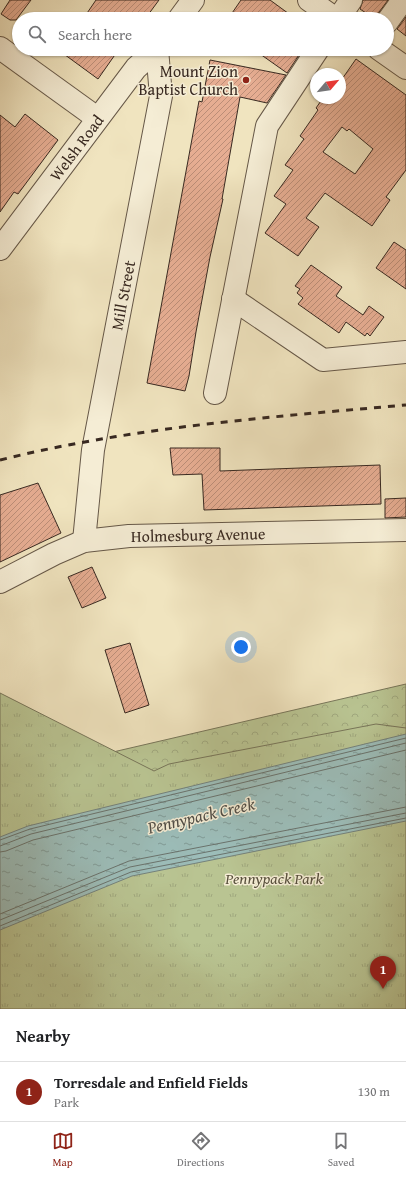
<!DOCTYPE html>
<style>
body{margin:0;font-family:"Gentium Book Plus",serif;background:#f6f6f6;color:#202124}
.compass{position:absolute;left:310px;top:68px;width:36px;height:36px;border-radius:50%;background:#fff;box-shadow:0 1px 3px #0004;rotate:61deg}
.you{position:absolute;left:241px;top:647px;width:14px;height:14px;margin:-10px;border:3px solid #fff;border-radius:50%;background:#1a73e8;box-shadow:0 0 0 6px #1a73e833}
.badge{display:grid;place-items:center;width:26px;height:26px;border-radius:50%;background:#8f2418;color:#fff;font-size:13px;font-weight:700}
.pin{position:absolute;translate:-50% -33px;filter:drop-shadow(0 1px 2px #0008)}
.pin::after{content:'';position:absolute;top:21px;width:14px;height:12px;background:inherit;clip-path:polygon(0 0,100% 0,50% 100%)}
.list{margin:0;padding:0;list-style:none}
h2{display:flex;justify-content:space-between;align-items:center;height:52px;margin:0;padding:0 16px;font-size:17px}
h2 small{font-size:13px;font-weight:400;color:#757577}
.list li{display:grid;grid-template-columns:26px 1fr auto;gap:12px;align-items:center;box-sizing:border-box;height:60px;padding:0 16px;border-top:1px solid #e0e0e0}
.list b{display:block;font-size:15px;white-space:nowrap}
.list p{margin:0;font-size:13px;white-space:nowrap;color:#757577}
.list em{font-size:13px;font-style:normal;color:#757577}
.icon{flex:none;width:22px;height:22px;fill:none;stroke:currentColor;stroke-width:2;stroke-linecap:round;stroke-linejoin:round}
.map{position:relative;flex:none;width:406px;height:1009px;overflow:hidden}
.search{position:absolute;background:#fff;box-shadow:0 1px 3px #0004;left:12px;right:12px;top:12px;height:44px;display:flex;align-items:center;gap:10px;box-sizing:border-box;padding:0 14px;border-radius:22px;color:#757577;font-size:15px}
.sheet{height:112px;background:#fff}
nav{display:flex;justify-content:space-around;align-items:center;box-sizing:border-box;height:56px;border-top:1px solid #e0e0e0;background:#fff;font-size:11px;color:#757577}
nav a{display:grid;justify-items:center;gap:2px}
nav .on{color:#8f2418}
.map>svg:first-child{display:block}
.forest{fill:url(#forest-crowns);stroke:#78765a}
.park{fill:url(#park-tufts);stroke:#78765a}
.water{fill:url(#water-ripples);stroke:#74827c}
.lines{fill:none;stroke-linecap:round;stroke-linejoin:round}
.shore{stroke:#6a736d;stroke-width:1}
.building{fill:url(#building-hatch);stroke:#382921;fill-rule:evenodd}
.minor-casing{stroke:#665848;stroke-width:24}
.minor{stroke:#f5edd5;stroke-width:22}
.rail{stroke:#382921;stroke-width:3;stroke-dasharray:7 7;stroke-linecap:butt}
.poi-dot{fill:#8f2418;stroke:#f5edd5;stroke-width:1.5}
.labels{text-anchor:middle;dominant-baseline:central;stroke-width:3;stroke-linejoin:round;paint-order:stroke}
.poi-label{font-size:16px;fill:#382921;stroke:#f5edd5;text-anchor:end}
.street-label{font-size:16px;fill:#382921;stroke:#f5edd5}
.park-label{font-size:16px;font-style:italic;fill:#58503d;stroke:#f5edd5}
.water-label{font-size:17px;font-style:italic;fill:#514e47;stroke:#f5edd5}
</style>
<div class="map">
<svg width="406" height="1009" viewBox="0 0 406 1009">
<defs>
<pattern id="forest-crowns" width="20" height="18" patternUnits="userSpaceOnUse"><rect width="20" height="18" fill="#b9c492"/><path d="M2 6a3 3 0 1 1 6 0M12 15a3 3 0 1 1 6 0" fill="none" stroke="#a0a87e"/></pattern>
<pattern id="park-tufts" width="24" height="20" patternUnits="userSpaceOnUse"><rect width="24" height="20" fill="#b9c492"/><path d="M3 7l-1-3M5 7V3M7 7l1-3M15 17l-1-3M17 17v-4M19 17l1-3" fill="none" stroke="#a0a87e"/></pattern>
<pattern id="water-ripples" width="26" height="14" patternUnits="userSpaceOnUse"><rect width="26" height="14" fill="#9cbdb9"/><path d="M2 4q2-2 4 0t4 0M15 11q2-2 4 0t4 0" fill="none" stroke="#809a96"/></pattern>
<pattern id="building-hatch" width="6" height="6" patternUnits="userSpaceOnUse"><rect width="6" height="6" fill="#e6ad92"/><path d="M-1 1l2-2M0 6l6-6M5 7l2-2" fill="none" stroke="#bb8d77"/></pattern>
</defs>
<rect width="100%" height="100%" fill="#f0e4bf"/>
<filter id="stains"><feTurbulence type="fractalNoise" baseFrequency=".005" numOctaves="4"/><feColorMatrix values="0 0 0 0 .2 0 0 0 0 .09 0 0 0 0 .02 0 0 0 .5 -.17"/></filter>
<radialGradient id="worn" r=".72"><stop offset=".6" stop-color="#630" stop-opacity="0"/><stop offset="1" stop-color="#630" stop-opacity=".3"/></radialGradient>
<path class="forest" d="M406,684V734L28,826L113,752Z"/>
<path class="park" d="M0,693L154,771L169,764L376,724L406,728V1009H0Z"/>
<path class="water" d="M406,734V821L132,876L0,930V837L28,826Z"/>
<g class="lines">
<g class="shore">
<path d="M0,840L30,829L406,738"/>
<path d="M0,846L31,834L406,743"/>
<path d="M0,852L6,851L33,840L406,750"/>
<path d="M0,914L129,861L406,807"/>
<path d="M0,920L130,867L406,813"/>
<path d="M0,926L131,872L406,818"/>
</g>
</g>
<g class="building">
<path d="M10,0H31L16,20H10L1,14Z"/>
<path d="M96,0H159L145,19H83Z"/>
<path d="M241,0H270L296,19H228Z"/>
<path d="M363,0H388L377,15L375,13L372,17L360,9Z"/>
<path d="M406,17V36L397,29Z"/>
<path d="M57,49H119L98,79Z"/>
<path d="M253,49H303L287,73Z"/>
<path d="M356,59L406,95V170L386,197L390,200L372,226L325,193L306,218L319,227L298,256L265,233L286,204L274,196L293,170L285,165L304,139L300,136L318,110L316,108L323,98H340V82ZM342,127L347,131L349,129L373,149L355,174L323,152Z"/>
<path d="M210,60L286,75L267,103L240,97L222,199H223L210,257L196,332L189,376L185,391L147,383L199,101L202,102Z"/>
<path d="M25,114L58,140L18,194L14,192L0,212V115L15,127Z"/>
<path d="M394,242L406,250V289L376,268Z"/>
<path d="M311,265L342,287L336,296L363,315L369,306L384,317L370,336L367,333L365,336L346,322L339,333L298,304L303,298L297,293L300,289L295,286Z"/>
<path d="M170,448H220V471L380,465L381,504L204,510L202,474L173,475Z"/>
<path d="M38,483L61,533L0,562V495Z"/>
<path d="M406,498V517L385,518V499Z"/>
<path d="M92,567L106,598L82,608L68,577Z"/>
<path d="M130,643L149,705L125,713L105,650Z"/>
</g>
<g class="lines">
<g class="minor-casing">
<g id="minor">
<path d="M309,0L336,19"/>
<path d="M179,19L193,0"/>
<path d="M338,19L351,0"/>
<path d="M387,22L403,0"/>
<path d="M0,48L97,118"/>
<path d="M379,49L406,68"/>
<path id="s1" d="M0,249L136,68L157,49"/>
<path d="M233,299L323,360L406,352"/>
<path d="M215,393L267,126L318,49"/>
<path id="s2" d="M84,541L93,450L161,96L157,49"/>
<path id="s3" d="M0,582L54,554L84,541L129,536L406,530"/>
</g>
</g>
<use href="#minor" class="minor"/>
<path class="rail" d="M0,460C133,427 270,417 406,405"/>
</g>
<circle class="poi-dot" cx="246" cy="80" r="4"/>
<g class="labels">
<g class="poi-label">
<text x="238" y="71">Mount Zion<tspan x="238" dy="18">Baptist Church</tspan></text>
</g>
<g class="street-label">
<text stroke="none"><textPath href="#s1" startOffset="127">Welsh Road</textPath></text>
<text stroke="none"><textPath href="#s2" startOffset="249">Mill Street</textPath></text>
<text stroke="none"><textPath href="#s3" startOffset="208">Holmesburg Avenue</textPath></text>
</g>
<g class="park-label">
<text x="274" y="878">Pennypack Park</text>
</g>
<g class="water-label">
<text transform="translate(201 815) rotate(-13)">Pennypack Creek</text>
</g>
</g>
<rect width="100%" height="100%" filter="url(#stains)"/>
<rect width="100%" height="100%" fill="url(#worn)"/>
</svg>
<svg class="compass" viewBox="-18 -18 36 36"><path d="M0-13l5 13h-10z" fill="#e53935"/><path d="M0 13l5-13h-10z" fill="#757577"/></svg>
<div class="you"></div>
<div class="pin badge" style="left:383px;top:989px">1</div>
<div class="search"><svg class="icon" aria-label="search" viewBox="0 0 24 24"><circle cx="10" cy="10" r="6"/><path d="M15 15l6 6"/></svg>Search here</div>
</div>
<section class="sheet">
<h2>Nearby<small></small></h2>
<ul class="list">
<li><span class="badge">1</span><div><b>Torresdale and Enfield Fields</b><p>Park</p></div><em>130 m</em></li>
</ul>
</section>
<nav>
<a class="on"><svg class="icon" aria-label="map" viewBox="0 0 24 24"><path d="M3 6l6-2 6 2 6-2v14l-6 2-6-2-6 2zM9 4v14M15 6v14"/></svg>Map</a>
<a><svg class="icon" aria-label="directions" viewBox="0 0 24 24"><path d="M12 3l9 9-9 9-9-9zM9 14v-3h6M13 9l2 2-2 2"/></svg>Directions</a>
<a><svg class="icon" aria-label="saved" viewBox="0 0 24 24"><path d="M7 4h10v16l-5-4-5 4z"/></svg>Saved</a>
</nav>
